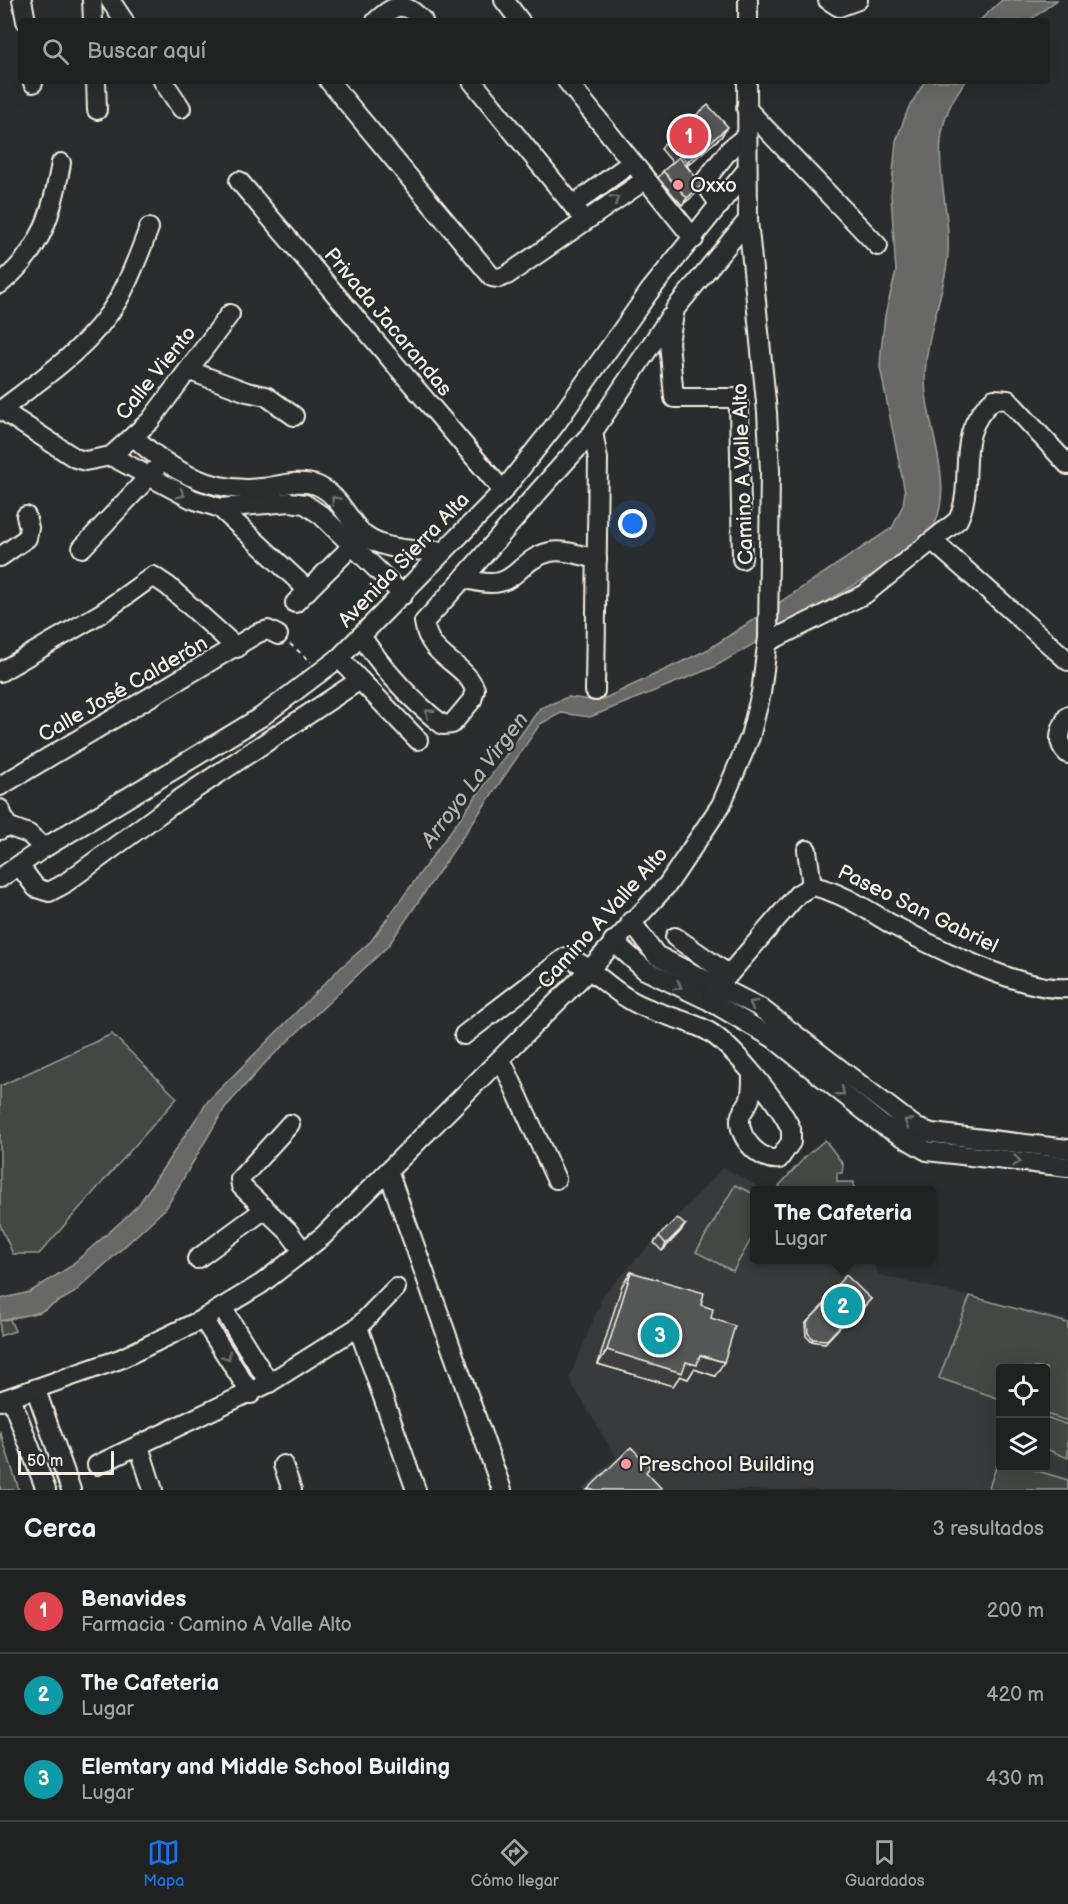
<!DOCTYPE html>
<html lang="es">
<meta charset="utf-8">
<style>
body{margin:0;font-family:"Balsamiq Sans",sans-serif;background:#282a2a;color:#f1f3f6}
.controls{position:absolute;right:18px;bottom:18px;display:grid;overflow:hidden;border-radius:6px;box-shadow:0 6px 24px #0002}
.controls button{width:54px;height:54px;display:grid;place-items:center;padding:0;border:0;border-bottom:2px solid #3d3f40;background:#202222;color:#f1f3f6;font:30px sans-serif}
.scale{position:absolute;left:18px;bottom:15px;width:96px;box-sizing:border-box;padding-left:6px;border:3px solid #f4f1e8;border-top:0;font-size:16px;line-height:21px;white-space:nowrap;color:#f4f1e8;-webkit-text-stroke:4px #2a2d2e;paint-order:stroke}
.you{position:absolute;left:633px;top:524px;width:21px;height:21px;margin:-15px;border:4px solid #fff;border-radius:50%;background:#1a73e8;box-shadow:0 0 0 9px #1a73e833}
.badge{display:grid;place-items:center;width:39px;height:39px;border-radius:50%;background:#1a73e8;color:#fff;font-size:20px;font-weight:700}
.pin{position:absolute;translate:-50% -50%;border:3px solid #fff;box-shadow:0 2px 6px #0006}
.popup{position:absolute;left:750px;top:1186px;width:186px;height:78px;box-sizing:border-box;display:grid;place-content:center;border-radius:6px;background:#202222;filter:drop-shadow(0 2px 4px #0005);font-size:20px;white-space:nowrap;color:#a2a4a5}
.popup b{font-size:22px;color:#f1f3f6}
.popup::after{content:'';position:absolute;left:50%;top:100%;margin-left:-12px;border:12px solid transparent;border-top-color:#202222}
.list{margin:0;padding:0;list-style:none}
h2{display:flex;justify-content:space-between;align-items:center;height:78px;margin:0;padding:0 24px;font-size:26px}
h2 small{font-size:20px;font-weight:400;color:#a2a4a5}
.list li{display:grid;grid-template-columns:39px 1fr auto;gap:18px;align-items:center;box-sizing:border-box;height:84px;padding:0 24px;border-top:2px solid #3d3f40}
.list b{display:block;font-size:22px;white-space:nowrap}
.list p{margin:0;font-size:20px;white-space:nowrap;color:#a2a4a5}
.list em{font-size:20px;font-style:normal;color:#a2a4a5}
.icon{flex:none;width:33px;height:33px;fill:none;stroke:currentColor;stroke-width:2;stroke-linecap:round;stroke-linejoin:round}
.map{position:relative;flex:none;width:1068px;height:1490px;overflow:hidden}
.search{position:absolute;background:#202222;box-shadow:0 6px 24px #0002;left:18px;right:18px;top:18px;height:66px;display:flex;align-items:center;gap:15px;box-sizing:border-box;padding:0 21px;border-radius:6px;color:#a2a4a5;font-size:22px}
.sheet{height:330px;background:#202222}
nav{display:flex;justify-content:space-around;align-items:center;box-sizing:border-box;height:84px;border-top:2px solid #3d3f40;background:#202222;font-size:16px;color:#a2a4a5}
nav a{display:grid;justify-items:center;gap:3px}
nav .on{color:#1a73e8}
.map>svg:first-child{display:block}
.built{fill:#373a3a;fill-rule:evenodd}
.green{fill:#444645;stroke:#9c9c96;stroke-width:1.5}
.water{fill:#676866;stroke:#9f9f9a;stroke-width:1.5}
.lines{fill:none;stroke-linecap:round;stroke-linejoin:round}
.minor-casing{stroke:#f4f1e8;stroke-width:22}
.path{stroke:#f4f1e8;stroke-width:2;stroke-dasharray:4.5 4.5;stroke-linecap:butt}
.minor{stroke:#2a2d2e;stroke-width:18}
.wall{fill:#494b4a;stroke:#f4f1e8;stroke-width:1.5}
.shaded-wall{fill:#3c3d3c;stroke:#f4f1e8;stroke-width:1.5}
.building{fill:#555756;stroke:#f4f1e8;stroke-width:1.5}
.oneway{stroke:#71726f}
.poi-dot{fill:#ff9aa2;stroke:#2a2d2e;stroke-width:2}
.labels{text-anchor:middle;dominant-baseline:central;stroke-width:4.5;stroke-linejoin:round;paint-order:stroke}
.poi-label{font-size:21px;fill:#f4f1e8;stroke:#2a2d2e;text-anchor:start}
.street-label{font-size:21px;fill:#f4f1e8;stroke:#2a2d2e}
.water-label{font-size:22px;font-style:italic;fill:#b5b3ae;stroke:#2a2d2e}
</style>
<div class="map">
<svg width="1068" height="1490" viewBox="0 0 1068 1490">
<rect width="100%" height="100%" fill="#2a2d2e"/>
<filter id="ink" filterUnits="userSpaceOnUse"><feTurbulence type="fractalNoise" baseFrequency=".0167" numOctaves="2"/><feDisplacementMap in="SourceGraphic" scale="12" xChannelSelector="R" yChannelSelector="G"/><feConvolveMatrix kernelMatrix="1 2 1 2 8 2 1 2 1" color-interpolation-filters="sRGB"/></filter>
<g filter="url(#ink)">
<path class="built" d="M723,1167L765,1190H754V1260H873L879,1275L1068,1320V1490H581L616,1457L569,1379L604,1294ZM1000,1368H1046V1468H1000Z"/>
<g class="green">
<path d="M112,1034L177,1098L39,1254H13L0,1225V1086Z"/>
<path d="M825,1140L843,1164L842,1173H837V1182H854V1190H784L779,1186L806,1156Z"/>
<path d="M735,1185L754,1194V1234L733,1271L696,1252Z"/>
<path d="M0,1296L15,1331L0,1336Z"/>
<path d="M970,1296L1068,1323V1421L1046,1414V1368H1000V1399L939,1378Z"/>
<path d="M1046,1417L1068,1425V1458L1046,1449Z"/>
<path d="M0,1431L19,1490H0Z"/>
<path d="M999,1459L1000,1468H1028L1068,1480V1490H988Z"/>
</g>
<g class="water">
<path d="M1002,0H1057L1029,21H979Z"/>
<path d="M925,81H966C915,143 958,204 946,270C939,307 925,342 925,381C926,429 956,482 933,528C930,536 922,543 916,549L714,667L590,717L561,713L540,724L388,946L266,1062L224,1109L166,1208L74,1293L40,1312L0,1321V1299L30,1292L68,1268L124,1219L139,1204L208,1101L337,971L371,941L540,708L568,697L599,701L709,649L892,528L903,505L905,492L880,367L881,352L885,315L896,272L891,195L896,141L908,109Z"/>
</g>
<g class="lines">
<g class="minor-casing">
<g id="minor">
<path d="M22,0L26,21"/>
<path d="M92,0L93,21"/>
<path d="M110,0L124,21"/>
<path d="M504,0L520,21"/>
<path d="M828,0L839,7L858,0"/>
<path d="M376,21C395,4 404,0 423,21"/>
<path d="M748,21V0"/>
<path d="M33,81V83"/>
<path d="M96,81L97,110"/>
<path d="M163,81L181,108"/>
<path d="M329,81L492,277L499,278L507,275L645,180"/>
<path d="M472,81L584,219"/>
<path d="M567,81L694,239"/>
<path d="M746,108L878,246"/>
<path d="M239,181L503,491"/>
<path d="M573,205L631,163"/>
<path d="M720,205L704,182L730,149L746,136"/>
<path d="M0,284C42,250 52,214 61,163"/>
<path d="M190,371L247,392L266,396L294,416"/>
<path d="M0,409L75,458L85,461L111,456L192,499L220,508L290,502L305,504L321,515L403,595"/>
<path d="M1,410C43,378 91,346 118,300C131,277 140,252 149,228"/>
<path d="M134,437C169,470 211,494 262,488C279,486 299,479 316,485C338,493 348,520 364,535C383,551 421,551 444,551"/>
<path d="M111,456L150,421L230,314"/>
<path d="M220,508L308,590"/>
<path d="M934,542L1068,661"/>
<path d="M82,548L155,470"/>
<path d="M0,557L27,538L29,528L26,516"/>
<path d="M742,559L739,406L733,398H674L669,342L675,309L748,220"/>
<path d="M464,578C519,596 512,561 550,552C564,549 583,556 597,559"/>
<path d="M295,603L360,538"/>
<path d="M361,636C384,670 410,700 443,725L452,724L472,700L475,689C463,661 429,658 424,622C482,560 534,493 593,432"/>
<path d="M768,642L865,594L958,520C977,481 951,435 994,399L1008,400L1068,465"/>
<path d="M0,672L103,612L153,576L168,586L237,648"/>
<path d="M360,680L418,740"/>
<path d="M595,691L598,459L593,432L669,318"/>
<path d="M1068,716C1060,730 1055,742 1068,754"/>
<path d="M0,786L258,633L268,630L278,635"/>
<path d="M0,809L7,826"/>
<path d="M0,830L7,826L29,834L44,848"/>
<path d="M807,850L812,886"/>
<path d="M19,865L36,888L49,892L64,884L177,801L360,680L339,658"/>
<path d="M0,878L44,848L261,717L339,658L503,491L555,425L649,292L746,171"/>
<path d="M631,921L656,955L759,1007L917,1128L932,1133L1068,1149"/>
<path d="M675,937L728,974"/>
<path d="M613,941L645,970L708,1000L773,1038L881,1124L927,1151L1068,1167"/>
<path d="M712,994L798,894L812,886C841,892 866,909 891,924C932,946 1023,992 1068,988"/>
<path d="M464,1035L566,957C585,962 608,987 627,998C650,1013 679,1017 704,1029C730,1041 779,1103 791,1129V1142L779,1159C761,1162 739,1139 740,1120C740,1112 747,1107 750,1099C752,1092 752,1084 752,1076"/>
<path d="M501,1059L556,1179"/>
<path d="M290,1124L240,1179L241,1186L288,1231L303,1251"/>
<path d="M388,1171L502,1490"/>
<path d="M197,1259L265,1209"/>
<path d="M223,1309L269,1383"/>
<path d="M203,1319L251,1394"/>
<path d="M358,1327L416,1490"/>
<path d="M36,1390L71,1490"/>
<path d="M11,1398L46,1490"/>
<path d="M0,1401L120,1359L203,1319L261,1284L323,1236L588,971L668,884L721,805L750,737L761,693L768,638L770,471L767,412L748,220L747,81"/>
<path d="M139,1446L153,1490"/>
<path d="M97,1465L269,1383L358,1327L396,1288"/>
<path d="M283,1465L292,1490"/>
</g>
</g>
<path class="path" d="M290,644L311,662"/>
<use href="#minor" class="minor"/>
</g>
<g class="wall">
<path d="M721,137L687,166L702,185L698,192L682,205L658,178L663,171L673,163L661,149L667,140Z"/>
<path d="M685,1225L680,1232L662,1251L654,1243L659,1236Z"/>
<path d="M631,1272L701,1305L711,1318L715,1376L694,1369L688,1379L680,1376L673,1386L598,1364L622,1285Z"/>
<path d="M834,1288L871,1299L858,1314L855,1311L825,1343L811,1341L806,1336L805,1324L835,1293L832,1290Z"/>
</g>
<g class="shaded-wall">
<path d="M728,127L721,137L680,171L687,162Z"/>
<path d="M702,185L698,192L682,205L687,198Z"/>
<path d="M685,1225L680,1232L662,1251L666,1244Z"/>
<path d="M855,1311L825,1343L811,1341L813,1339Z"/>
<path d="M607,1350L686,1362L700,1355L724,1362L715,1376L694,1369L688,1379L680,1376L673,1386L598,1364Z"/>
</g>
<g class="building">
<path d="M708,105L728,127L687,162L667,140Z"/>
<path d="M679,157L702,185L687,198L663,171Z"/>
<path d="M677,1218L685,1225L666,1244L659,1236Z"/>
<path d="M631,1272L704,1293L701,1305L713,1309L711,1318L735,1326L724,1362L700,1355L697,1365L686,1362L682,1373L607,1350Z"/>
<path d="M846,1275L871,1299L859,1311L856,1309L827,1340L813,1339L808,1333L807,1322L837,1291L834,1288Z"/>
<path d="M631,1447L650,1467L646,1472L662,1489L661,1490H587Z"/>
</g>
<defs><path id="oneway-chevron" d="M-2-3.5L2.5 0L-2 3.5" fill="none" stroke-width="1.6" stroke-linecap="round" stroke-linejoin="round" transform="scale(1.5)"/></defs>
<g class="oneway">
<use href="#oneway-chevron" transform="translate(615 199) rotate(-33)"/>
<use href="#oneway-chevron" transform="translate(181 494) rotate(26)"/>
<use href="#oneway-chevron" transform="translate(335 500) rotate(-130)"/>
<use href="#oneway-chevron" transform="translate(429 713) rotate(-139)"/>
<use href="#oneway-chevron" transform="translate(678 986) rotate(26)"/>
<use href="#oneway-chevron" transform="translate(753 1004) rotate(-152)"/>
<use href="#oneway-chevron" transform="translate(841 1092) rotate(38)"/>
<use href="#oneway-chevron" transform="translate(908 1122) rotate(-147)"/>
<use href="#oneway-chevron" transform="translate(1017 1161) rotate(6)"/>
<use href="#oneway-chevron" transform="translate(227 1356) rotate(57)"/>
</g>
</g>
<g class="poi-dot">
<circle cx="678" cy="185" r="6"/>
<circle cx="626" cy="1464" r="6"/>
</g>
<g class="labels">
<g class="poi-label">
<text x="690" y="185">Oxxo</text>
<text x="638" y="1464">Preschool Building</text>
</g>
<g class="street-label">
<text transform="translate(388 322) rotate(50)">Privada Jacarandas</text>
<text transform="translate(156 373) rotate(-51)">Calle Viento</text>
<text transform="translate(743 474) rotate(-92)">Camino A Valle Alto</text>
<text transform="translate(404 560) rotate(-46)">Avenida Sierra Alta</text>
<text transform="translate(123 689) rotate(-30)">Calle José Calderón</text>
<text transform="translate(918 909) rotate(26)">Paseo San Gabriel</text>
<text transform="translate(603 918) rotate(-48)">Camino A Valle Alto</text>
</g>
<g class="water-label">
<text transform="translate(475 780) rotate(-53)">Arroyo La Virgen</text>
</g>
</g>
</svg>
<div class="controls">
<button><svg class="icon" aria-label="locate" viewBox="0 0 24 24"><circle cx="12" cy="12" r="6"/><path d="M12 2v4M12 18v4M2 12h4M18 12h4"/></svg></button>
<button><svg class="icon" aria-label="layers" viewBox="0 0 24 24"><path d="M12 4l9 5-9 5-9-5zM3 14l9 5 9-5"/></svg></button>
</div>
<div class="scale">50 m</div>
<div class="you"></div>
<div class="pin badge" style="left:689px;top:136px;background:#e0444e">1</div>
<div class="pin badge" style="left:843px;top:1306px;background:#0f9aa8">2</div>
<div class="popup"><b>The Cafeteria</b>Lugar</div>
<div class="pin badge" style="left:660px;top:1335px;background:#0f9aa8">3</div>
<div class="search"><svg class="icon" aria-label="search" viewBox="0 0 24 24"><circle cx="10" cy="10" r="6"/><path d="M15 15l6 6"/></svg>Buscar aquí</div>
</div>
<section class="sheet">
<h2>Cerca<small>3 resultados</small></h2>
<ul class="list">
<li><span class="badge" style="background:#e0444e">1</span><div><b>Benavides</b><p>Farmacia · Camino A Valle Alto</p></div><em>200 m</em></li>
<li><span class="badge" style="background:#0f9aa8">2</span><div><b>The Cafeteria</b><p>Lugar</p></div><em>420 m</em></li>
<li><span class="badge" style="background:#0f9aa8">3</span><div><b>Elemtary and Middle School Building</b><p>Lugar</p></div><em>430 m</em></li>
</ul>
</section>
<nav>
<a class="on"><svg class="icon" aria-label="map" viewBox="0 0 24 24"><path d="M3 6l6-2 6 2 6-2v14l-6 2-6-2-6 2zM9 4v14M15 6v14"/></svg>Mapa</a>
<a><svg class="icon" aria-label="directions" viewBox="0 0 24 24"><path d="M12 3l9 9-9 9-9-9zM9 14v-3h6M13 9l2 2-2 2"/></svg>Cómo llegar</a>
<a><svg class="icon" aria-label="saved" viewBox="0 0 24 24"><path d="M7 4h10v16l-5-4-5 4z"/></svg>Guardados</a>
</nav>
